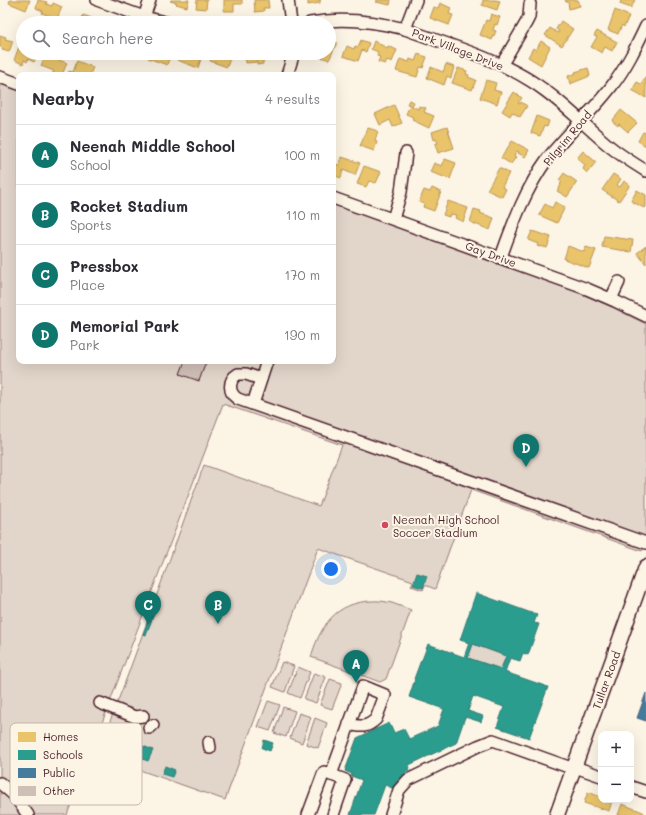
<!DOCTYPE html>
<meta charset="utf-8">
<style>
body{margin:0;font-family:Mali,sans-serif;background:#f2f2f3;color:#2b2b33}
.controls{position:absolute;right:12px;bottom:12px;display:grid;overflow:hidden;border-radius:8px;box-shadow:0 4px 16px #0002}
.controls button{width:36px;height:36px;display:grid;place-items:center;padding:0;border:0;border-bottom:1px solid #e1e1e2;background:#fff;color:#2b2b33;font:20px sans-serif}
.you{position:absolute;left:331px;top:569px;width:14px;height:14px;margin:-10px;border:3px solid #fff;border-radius:50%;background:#1a73e8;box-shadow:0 0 0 6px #1a73e833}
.badge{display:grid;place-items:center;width:26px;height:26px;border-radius:50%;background:#0f766e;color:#fff;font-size:13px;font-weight:700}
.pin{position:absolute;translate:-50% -33px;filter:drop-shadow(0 1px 2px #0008)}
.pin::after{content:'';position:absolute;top:21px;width:14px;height:12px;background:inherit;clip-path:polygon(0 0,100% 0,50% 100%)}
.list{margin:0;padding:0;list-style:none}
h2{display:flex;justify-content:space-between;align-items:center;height:52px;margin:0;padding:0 16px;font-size:17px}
h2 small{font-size:13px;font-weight:400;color:#7c7c81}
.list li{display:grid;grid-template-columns:26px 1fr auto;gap:12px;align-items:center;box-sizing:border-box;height:60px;padding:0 16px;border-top:1px solid #e1e1e2}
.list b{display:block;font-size:15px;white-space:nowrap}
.list p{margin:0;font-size:13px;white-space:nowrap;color:#7c7c81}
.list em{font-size:13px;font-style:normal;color:#7c7c81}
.icon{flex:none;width:22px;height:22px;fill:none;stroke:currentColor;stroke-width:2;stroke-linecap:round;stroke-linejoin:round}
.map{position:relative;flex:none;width:646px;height:815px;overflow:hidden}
.search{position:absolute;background:#fff;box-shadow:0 4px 16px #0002;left:16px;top:16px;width:320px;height:44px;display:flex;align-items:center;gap:10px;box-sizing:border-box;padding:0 14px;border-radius:22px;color:#7c7c81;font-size:15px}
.panel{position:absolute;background:#fff;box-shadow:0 4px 16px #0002;left:16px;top:72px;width:320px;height:292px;border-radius:8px}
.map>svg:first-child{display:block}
.green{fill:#e2d5ca;stroke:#967a7a}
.homes{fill:#e9c46a;stroke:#b99257}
.schools{fill:#2a9d8f;stroke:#347771;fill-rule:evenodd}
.public{fill:#457b9d;stroke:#465f7b}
.building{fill:#cfc0b7;stroke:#4a1f2b}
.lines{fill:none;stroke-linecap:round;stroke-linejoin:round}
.minor-casing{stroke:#4a1f2b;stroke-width:14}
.major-casing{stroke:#4a1f2b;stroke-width:17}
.minor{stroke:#fcf5e5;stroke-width:11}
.major{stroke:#fcf5e5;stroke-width:14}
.poi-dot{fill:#d1495b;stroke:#fcf5e5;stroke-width:1.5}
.labels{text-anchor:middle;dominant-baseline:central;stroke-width:4;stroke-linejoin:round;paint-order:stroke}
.street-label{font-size:11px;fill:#4a1f2b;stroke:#fcf5e5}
.poi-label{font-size:11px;fill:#4a1f2b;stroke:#fcf5e5;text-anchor:start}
.key{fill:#fcf5e5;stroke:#c7b5ad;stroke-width:1}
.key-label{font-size:11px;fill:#4a1f2b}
</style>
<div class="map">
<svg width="646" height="815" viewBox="0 0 646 815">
<rect width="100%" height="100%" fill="#fcf5e5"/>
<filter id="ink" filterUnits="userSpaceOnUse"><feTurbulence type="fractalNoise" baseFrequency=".025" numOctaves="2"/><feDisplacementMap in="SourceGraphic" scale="8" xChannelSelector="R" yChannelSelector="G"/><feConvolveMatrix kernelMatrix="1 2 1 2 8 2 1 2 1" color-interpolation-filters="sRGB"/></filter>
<g filter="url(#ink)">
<g class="green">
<path d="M0,84L19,91V361H333V204L585,295L612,307L646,324V540L642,551L471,490L435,589L425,585L423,590L411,586L413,581L318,548L225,800L97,755L127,677L204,465L319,506L342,445L223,404L67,815H0Z"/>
<path d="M381,601L392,603L411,610L386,679L380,682L311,657C322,620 340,599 381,601Z"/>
<path d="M473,644L506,656L501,669L468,658Z"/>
<path d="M282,662L294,666L285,692L272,687Z"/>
<path d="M298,667L310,672L300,698L288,693Z"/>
<path d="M314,673L326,677L316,703L304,699Z"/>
<path d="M330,679L342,683L332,709L320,705Z"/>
<path d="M268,701L280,705L270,731L258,727Z"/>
<path d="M283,707L295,711L286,737L274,733Z"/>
<path d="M299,713L311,717L302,743L290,738Z"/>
<path d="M315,718L327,723L318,748L306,744Z"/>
</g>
<g class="homes">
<path d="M10,0H30L26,10L9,3Z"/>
<path d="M38,0L47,2L46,4L52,6L53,3L62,7L57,19L42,13L43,11L36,8Z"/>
<path d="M171,0H189L187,7L176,4L177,3L170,1Z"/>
<path d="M197,0H207L206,9L196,8Z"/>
<path d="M224,0H242V4H234V11H224Z"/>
<path d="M254,0H268L269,8H263L264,11L255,12Z"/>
<path d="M308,0H321H320V3L308,5Z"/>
<path d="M377,0H391L390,5L376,2Z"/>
<path d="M483,0H496L500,1L497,10L482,5Z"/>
<path d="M565,0H578L580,6L569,9L568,2H566Z"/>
<path d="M621,0H635L631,8L620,4Z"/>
<path d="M440,3L451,8L449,14L453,15L449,25L430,18L434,7L438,8Z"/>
<path d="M615,10L629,16L624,27L622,25L618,34L608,30Z"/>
<path d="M491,14L500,17L497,25L495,24L493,30L496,31L492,40L480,35L486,20L489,21Z"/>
<path d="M83,15L92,18L90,23H64L65,19L73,22L74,19L81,22Z"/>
<path d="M561,21L573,29L562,46L545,35L550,28L558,33L559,31L556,29Z"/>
<path d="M597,31L617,42L612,51L605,47L602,53L591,47L597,37L594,36Z"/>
<path d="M0,35L6,37L5,39L13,41L9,52L2,50L3,48L0,47Z"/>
<path d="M329,40L337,43L329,60L313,54L329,53Z"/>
<path d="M361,40L369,43L366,52L362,50L358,61L343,56L347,46L354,49L355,46L358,47Z"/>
<path d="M374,41L387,48L388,46L397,50L392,62L387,60L385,64L378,62L380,57L377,56L378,52L371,49Z"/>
<path d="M541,41L550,47L541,65L528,57L533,48L536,50Z"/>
<path d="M20,44L23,45V53H38L34,62L28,59L27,62L24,60L23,64L14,60Z"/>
<path d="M149,53H171L167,65L148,58Z"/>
<path d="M180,53H203L198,68L177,60Z"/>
<path d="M213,53H232L227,67L210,61Z"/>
<path d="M245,53H264L265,61H263V64L257,65V62L246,63Z"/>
<path d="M418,54L427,57L423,68L420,67L417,77L396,71L400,59L409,62L410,59L415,61Z"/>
<path d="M45,55L67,63L62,75L52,74L54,71L41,66Z"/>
<path d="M77,61L93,67L90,75H68L69,71L73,72Z"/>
<path d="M446,64L454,67L451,78L447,76L444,85L427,78L431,67L443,72Z"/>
<path d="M458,68L467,71L466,74L469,75L468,77L476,80L472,90L452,83Z"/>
<path d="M588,68L590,76L570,84L568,76L576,73L575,72Z"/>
<path d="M646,76V98L632,90L637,82L641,84Z"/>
<path d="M486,80L496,83L494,90L501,92L497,104L480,98Z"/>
<path d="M514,92L522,98L518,103L520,104L521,102L527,106L520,117L512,112L510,116L502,111Z"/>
<path d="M409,100L414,102L412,106L418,109L419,106L426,108L424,112L434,116L429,128L412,120L413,117L406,114L410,105L407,104Z"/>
<path d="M394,105L402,123L393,127L390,120L380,125L375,114Z"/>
<path d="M621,110L637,123L628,132L619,124L618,126L612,121Z"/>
<path d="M537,116L549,121L547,127L544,126L540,136L531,133Z"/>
<path d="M447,127L454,148L438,153L435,144L438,143L436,139L434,140L432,132Z"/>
<path d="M368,128L378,131L375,141L377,142L374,151L360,146Z"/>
<path d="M643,132L646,133V146L638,141Z"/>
<path d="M512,141L529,150L525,157L518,153L519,152L517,151L514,155L516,157L511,164L501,158Z"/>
<path d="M583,151L596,162L587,173L583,169L585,165L577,158Z"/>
<path d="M342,157L360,163L355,175L343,170L341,178L333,175L336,164L339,165Z"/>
<path d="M445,159L456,163L450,179L430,172L434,163L442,166Z"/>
<path d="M364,166L381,172L376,183L369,181L366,187L357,184Z"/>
<path d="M499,168L509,173L502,187L506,189L502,197L487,190Z"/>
<path d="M564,173L577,182L567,197L557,191L561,185L560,184L562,182L559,180Z"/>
<path d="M613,174L621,179L617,185L620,187L624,181L630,185L619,201L602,190Z"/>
<path d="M432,188L441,192L434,211L423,207L424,204L419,202L424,190L430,192Z"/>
<path d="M637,190L646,195V207L645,206L644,208L631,201Z"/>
<path d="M448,201L468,208L463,222L455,218L456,215L450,214L449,217L443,215Z"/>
<path d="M555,202L565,207L557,223L539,215L545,204L552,208Z"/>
<path d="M474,209L481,211L480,213L494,218L490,230L470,222Z"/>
<path d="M532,231L551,237L547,248L540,246V247L537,246L538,244L528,240Z"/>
<path d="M604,236L633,240L631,252L602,247Z"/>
<path d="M568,246L584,252L586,247L596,250L589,268L564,259Z"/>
<path d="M646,246V264L637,253Z"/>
<path d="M588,792L601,797V800L612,801L609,811L584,803Z"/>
<path d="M622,804L643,812L646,815H618Z"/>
</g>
<g class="schools">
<path d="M417,573L427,576L423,588L413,585Z"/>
<path d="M476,593L537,615L534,623L539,624L528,655L523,653L520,661L510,658L505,672L548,687L529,738L497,727L504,707L473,696L468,711L483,716L481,722L465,717L456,743L409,765L410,768L392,788L385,785L374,815H350L362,780L351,776L352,774L345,771L357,738L389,723L394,733L404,729L409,739L438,726L444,709L409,697L415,679H414L421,660H422L428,644L464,657L469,643L460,640ZM473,644L506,656L501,669L468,658Z"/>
<path d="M151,613L154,614L146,635L143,634Z"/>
<path d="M264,740L273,743L270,751L262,748Z"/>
<path d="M143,746L153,750L148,761L131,755L133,748L141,751Z"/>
<path d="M165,766L175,770L172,777L162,774Z"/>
</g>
<path class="public" d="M646,693V721L637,718Z"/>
<path class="building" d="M185,361L206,362L199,381L180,374Z"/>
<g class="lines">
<g class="minor-casing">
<g id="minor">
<path d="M97,0L144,17L169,23"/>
<path d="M288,0L291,23"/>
<path d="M144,17L150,0"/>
<path d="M310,23C342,17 374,21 405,29C448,45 493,57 531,81C560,99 583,124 608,145C620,155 633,163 646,171"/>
<path d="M405,29L416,0"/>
<path d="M502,64L526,23L529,17L530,4"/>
<path d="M287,75L294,53"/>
<path d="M0,77L19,84"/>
<path d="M333,198L587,289L615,301L646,316"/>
<path d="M393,219L401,192L406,153"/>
<path d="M501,257C513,223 526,188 548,158C568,133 592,112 611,87C626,68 636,47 646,26"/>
<path d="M611,299L619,282"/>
<path d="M261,379L246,374H238C228,380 228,393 238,399L646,543"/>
<path d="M253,404L267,361"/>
<path d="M100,703L135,717L143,716"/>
<path d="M149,728L153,725"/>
<path d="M209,742L210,748"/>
<path d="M575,767L601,776"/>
<path d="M331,775L363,686L385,695L376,719C367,728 360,727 349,724"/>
<path d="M0,783L14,795L28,815"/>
<path d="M631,787L646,792"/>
<path d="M308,815L324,772L345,780L333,815"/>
<path d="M391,815L399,790L408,780L478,746L493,740L574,769"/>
</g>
</g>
<g class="major-casing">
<path id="major" d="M557,815L646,567"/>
</g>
<use href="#minor" class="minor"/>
<use href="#major" class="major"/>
</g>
</g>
<circle class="poi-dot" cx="385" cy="525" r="4"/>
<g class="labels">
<g class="street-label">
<text transform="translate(458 49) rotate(21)">Park Village Drive</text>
<text transform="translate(567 138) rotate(-50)">Pilgrim Road</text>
<text transform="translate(491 254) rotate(20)">Gay Drive</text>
<text transform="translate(606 680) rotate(-70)">Tullar Road</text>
</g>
<g class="poi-label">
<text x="393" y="519">Neenah High School<tspan x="393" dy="13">Soccer Stadium</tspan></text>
</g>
</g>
<rect x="10" y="723" width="132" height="82" rx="6" class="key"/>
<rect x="18" y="732" width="18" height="10" fill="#e9c46a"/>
<rect x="18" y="750" width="18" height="10" fill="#2a9d8f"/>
<rect x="18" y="768" width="18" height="10" fill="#457b9d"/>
<rect x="18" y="786" width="18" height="10" fill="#cfc0b7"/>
<g class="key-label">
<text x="43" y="741">Homes</text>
<text x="43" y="759">Schools</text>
<text x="43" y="777">Public</text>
<text x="43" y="795">Other</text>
</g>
</svg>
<div class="controls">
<button>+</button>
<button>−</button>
</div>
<div class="you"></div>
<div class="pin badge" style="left:356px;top:683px">A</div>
<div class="pin badge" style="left:218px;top:624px">B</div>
<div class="pin badge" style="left:148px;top:624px">C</div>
<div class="pin badge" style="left:526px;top:467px">D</div>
<div class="search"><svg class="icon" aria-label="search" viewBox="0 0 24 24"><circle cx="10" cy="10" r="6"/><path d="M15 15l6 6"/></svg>Search here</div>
<section class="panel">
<h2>Nearby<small>4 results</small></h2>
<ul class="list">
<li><span class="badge">A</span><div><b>Neenah Middle School</b><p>School</p></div><em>100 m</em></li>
<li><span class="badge">B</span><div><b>Rocket Stadium</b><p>Sports</p></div><em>110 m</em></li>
<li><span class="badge">C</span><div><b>Pressbox</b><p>Place</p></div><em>170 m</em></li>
<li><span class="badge">D</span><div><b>Memorial Park</b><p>Park</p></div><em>190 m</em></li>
</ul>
</section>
</div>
